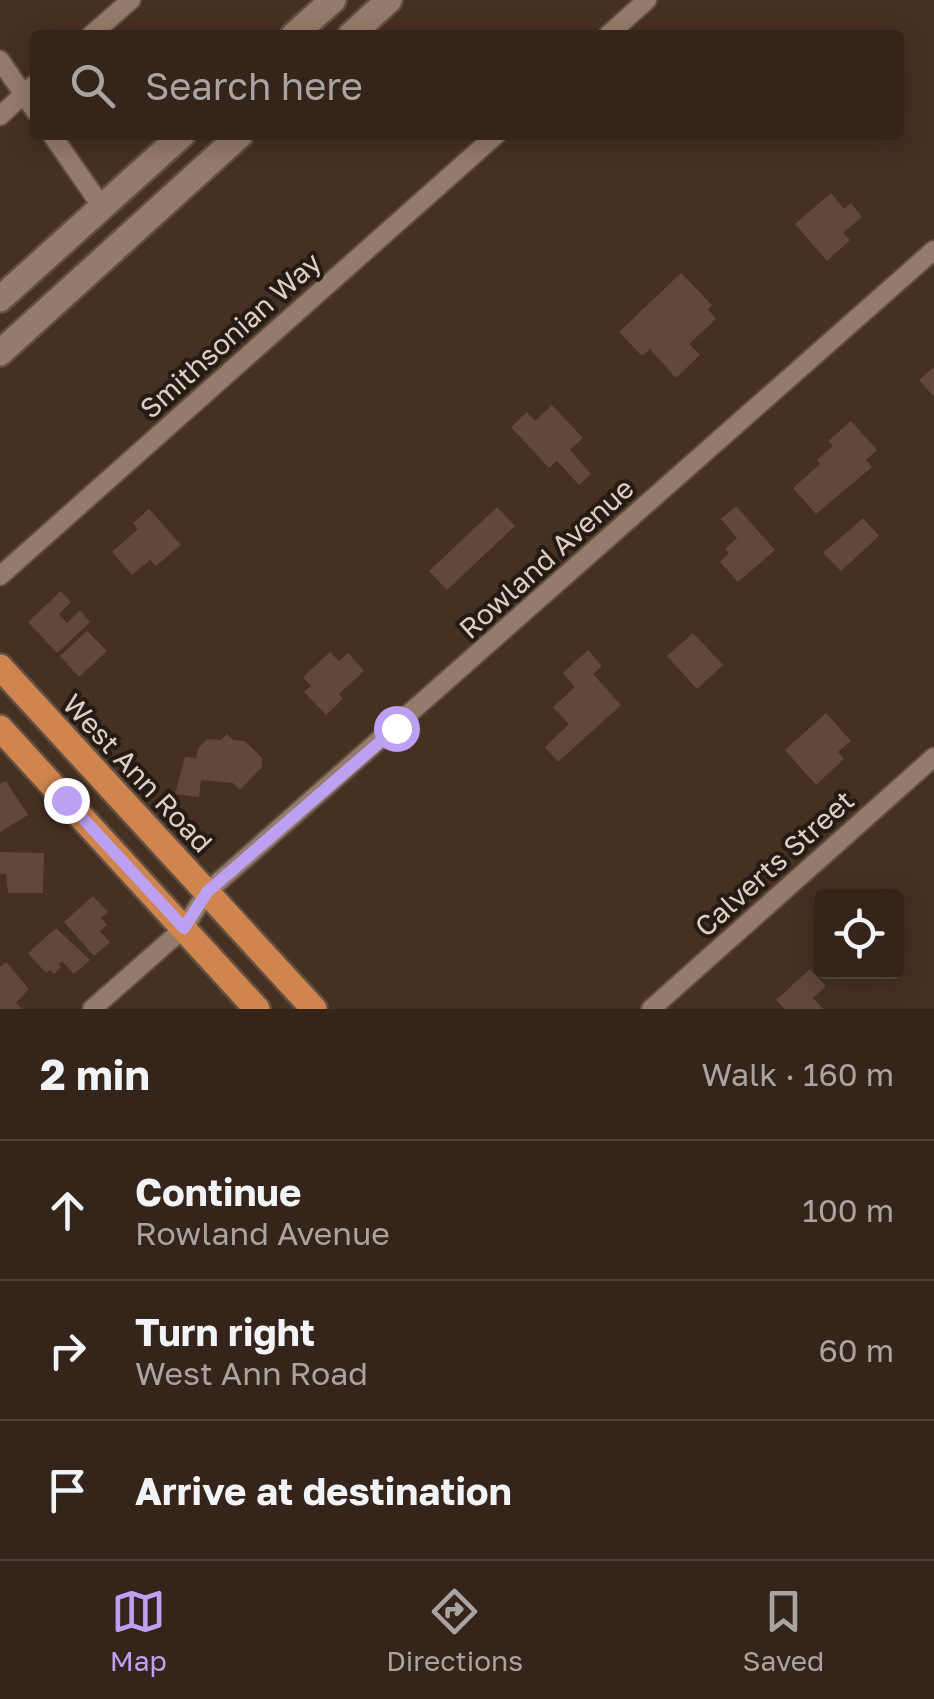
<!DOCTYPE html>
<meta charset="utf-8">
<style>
body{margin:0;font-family:"Golos Text",sans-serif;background:#3f3027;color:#f1f3f6}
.controls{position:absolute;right:30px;bottom:30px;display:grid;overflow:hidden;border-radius:10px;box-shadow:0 5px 25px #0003}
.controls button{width:90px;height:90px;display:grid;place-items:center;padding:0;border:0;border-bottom:2px solid #4e4139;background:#34241a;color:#f1f3f6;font:50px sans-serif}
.stop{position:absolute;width:30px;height:30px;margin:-22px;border:8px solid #bca0f2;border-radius:50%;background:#fff}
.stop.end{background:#bca0f2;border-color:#fff;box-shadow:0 2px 10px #0008}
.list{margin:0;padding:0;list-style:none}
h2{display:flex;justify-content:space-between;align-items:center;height:130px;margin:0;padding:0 40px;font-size:42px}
h2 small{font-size:32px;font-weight:400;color:#a9a4a2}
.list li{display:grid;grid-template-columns:65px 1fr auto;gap:30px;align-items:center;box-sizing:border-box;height:140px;padding:0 40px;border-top:2px solid #4e4139}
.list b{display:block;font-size:38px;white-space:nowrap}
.list p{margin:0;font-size:32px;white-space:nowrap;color:#a9a4a2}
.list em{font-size:32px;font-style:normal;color:#a9a4a2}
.icon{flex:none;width:55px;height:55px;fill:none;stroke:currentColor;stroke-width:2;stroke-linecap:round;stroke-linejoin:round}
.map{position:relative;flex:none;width:934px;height:1009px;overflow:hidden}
.search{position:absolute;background:#34241a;box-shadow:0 5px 25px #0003;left:30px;right:30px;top:30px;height:110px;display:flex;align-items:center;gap:25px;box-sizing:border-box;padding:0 35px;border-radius:10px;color:#a9a4a2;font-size:38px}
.sheet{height:550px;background:#34241a}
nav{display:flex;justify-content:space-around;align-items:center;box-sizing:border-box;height:140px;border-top:2px solid #4e4139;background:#34241a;font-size:28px;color:#a9a4a2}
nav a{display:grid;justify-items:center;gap:5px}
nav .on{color:#bca0f2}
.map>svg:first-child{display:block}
.building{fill:#60483a}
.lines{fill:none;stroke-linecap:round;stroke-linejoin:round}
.street-casing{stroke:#614f42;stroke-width:22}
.secondary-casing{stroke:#614f42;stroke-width:30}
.primary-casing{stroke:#614f42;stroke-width:30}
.street{stroke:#957b6b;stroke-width:18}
.secondary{stroke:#957b6b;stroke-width:25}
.primary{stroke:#d0854f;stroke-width:25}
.route{stroke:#bca0f2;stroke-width:12}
.labels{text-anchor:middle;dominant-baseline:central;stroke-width:8;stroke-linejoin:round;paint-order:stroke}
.street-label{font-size:28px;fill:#dccec5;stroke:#251b15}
</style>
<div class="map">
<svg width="934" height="1009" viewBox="0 0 934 1009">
<rect width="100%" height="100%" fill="#463022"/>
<g class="building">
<path d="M831,193L844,209L851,203L862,217L843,233L850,240L827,261L795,224Z"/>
<path d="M681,273L712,305L708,309L716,319L689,344L700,355L676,378L650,349L642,356L619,332Z"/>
<path d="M934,367V397L919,380Z"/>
<path d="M552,405L583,438L570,450L591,474L579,485L557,461L549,468L511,427L527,412L535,421Z"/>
<path d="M851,421L877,450L866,460L872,467L816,514L793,488L820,464L817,460L833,446L828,441Z"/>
<path d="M736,506L775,550L738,582L720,562L729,553L725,549L737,538L721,519Z"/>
<path d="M497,507L515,526L447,590L429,571Z"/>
<path d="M149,509L181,545L156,566L150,560L132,575L112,552L138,529L133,523Z"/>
<path d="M863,518L879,536L841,571L823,553Z"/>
<path d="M61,591L71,602L59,614L67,623L80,610L90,622L57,653L28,622Z"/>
<path d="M87,631L107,651L79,677L60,656Z"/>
<path d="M693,633L723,665L697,689L667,656Z"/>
<path d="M588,650L602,666L593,674L621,705L558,762L545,747L569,724L553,707L575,687L563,673Z"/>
<path d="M330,652L339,661L348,653L364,671L339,694L343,699L326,715L304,692L311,686L303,677Z"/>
<path d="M826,713L851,741L838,752L844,759L816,785L785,750Z"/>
<path d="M227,734L233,740L245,741L262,758V767L240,790L233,783L201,780L199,797L175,794L185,757L196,758L198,749L207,739L221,740Z"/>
<path d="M6,781L28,815L0,832V784Z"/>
<path d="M0,852L44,853L43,893H8L6,874H0Z"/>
<path d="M93,896L108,912L101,918L107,925L100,931L110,942L94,956L64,922Z"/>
<path d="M56,928L90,960L74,974L62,961L59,964L61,967L54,974L50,970L46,973L28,953Z"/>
<path d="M6,962L29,989L16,1003L22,1009H0V967Z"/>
<path d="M810,969L826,986L813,998L823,1009H785L776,1000Z"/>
</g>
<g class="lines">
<g class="street-casing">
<g id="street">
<path d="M91,35L131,0"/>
<path d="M608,35L647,0"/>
<path d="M0,60L35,111"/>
<path d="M0,116L35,84"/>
<path d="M52,135L102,207"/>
<path d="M0,576L496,135"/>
<path d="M92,1009L184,928L207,892L934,250"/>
<path d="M651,1009L934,757"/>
</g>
</g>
<g class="secondary-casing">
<g id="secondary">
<path d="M294,35L333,0"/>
<path d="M351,35L389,0"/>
<path d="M0,299L182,135"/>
<path d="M0,353L240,135"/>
</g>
</g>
<g class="primary-casing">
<g id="primary">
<path d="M0,667L314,1009"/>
<path d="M0,728L257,1009"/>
</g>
</g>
<use href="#street" class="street"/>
<use href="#secondary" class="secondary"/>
<use href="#primary" class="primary"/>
</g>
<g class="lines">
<path class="route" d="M66,800L184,928L207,892L396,728"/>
</g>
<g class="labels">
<g class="street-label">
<text transform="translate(230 335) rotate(-42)">Smithsonian Way</text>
<text transform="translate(546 558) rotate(-42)">Rowland Avenue</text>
<text transform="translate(138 773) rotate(47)">West Ann Road</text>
<text transform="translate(774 863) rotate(-42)">Calverts Street</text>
</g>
</g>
</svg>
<div class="controls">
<button><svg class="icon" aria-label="locate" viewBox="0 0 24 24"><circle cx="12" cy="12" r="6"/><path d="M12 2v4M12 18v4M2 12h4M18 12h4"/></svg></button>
</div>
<div class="stop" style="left:396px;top:728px"></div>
<div class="stop end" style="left:66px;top:800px"></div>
<div class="search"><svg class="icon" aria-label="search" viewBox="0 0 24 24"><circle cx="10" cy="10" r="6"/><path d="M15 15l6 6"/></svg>Search here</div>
</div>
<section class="sheet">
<h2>2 min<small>Walk · 160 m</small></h2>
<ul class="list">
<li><svg class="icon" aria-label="ahead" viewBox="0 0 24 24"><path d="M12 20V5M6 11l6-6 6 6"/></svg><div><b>Continue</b><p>Rowland Avenue</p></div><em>100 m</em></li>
<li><svg class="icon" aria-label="right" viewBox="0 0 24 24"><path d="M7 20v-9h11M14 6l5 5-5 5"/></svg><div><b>Turn right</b><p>West Ann Road</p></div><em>60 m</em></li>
<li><svg class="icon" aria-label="arrive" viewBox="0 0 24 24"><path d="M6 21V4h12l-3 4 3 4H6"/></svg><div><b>Arrive at destination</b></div></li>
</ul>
</section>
<nav>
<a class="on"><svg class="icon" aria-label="map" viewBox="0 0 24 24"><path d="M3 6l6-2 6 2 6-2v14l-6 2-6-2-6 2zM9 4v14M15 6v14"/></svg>Map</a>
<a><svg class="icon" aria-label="directions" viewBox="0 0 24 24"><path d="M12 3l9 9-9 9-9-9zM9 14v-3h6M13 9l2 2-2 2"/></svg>Directions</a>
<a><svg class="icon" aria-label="saved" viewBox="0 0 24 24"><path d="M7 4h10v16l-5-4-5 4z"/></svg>Saved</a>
</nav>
